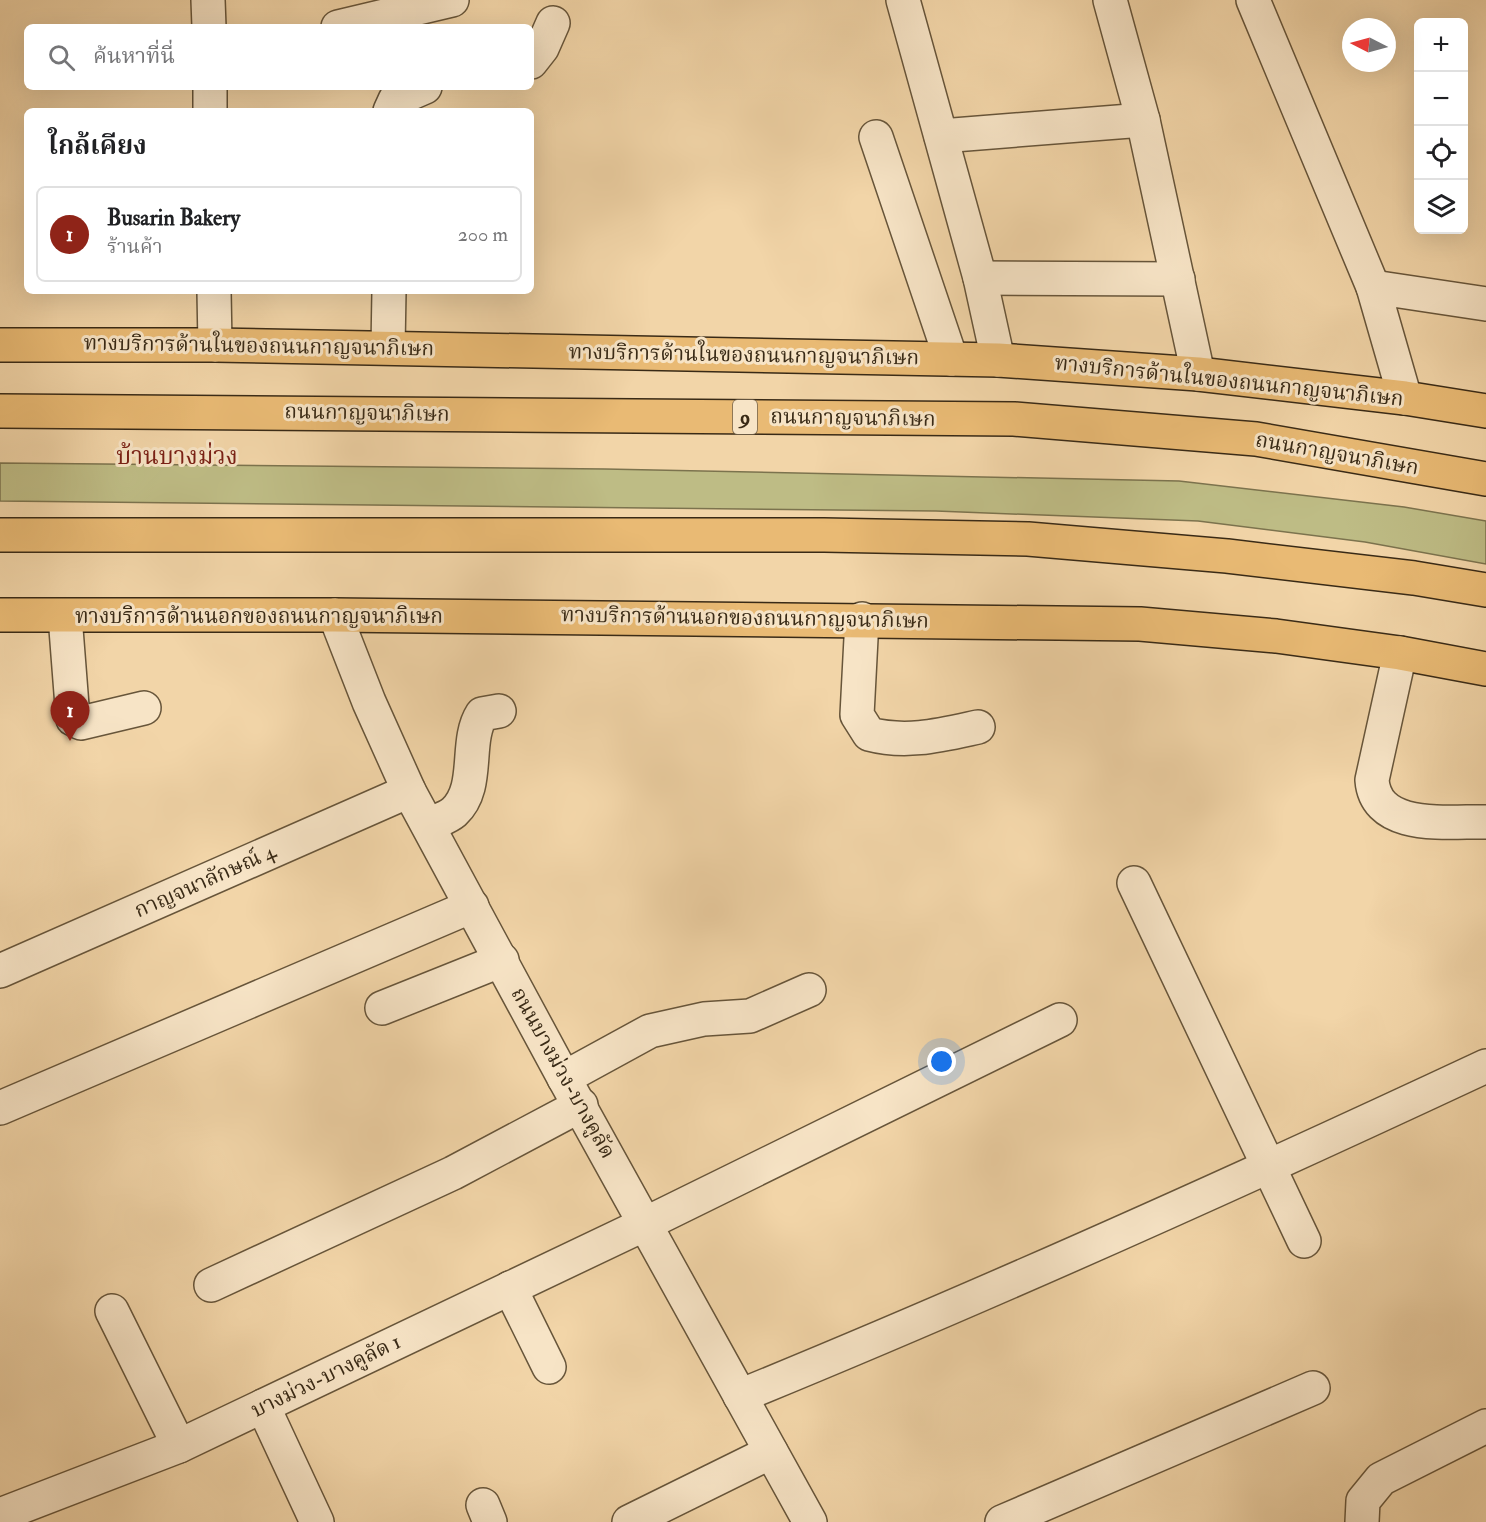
<!DOCTYPE html>
<html lang="th">
<meta charset="utf-8">
<style>
body{margin:0;font-family:"IM FELL Double Pica","Noto Serif Thai",serif;background:#f2f2f2;color:#202124}
.controls{position:absolute;right:18px;top:18px;display:grid;overflow:hidden;border-radius:9px;box-shadow:0 6px 24px #0002}
.controls button{width:54px;height:54px;display:grid;place-items:center;padding:0;border:0;border-bottom:2px solid #e0e0e0;background:#fff;color:#202124;font:30px sans-serif}
.compass{position:absolute;left:1342px;top:18px;width:54px;height:54px;border-radius:50%;background:#fff;box-shadow:0 6px 24px #0002;rotate:276deg}
.you{position:absolute;left:942px;top:1062px;width:21px;height:21px;margin:-15px;border:4px solid #fff;border-radius:50%;background:#1a73e8;box-shadow:0 0 0 9px #1a73e833}
.badge{display:grid;place-items:center;width:39px;height:39px;border-radius:50%;background:#8f2418;color:#fff;font-size:20px;font-weight:700}
.pin{position:absolute;translate:-50% -50px;filter:drop-shadow(0 2px 3px #0008)}
.pin::after{content:'';position:absolute;top:32px;width:21px;height:18px;background:inherit;clip-path:polygon(0 0,100% 0,50% 100%)}
.list{margin:0;padding:0;list-style:none}
h2{display:flex;justify-content:space-between;align-items:center;height:78px;margin:0;padding:0 24px;font-size:26px}
h2 small{font-size:20px;font-weight:400;color:#757577}
.list li{display:grid;grid-template-columns:39px 1fr auto;gap:18px;align-items:center;box-sizing:border-box;height:96px;margin:0 12px 12px;padding:0 12px;border:2px solid #e0e0e0;border-radius:9px}
.list b{display:block;font-size:22px;white-space:nowrap}
.list p{margin:0;font-size:20px;white-space:nowrap;color:#757577}
.list em{font-size:20px;font-style:normal;color:#757577}
.icon{flex:none;width:33px;height:33px;fill:none;stroke:currentColor;stroke-width:2;stroke-linecap:round;stroke-linejoin:round}
.map{position:relative;flex:none;width:1486px;height:1522px;overflow:hidden}
.search{position:absolute;background:#fff;box-shadow:0 6px 24px #0002;left:24px;top:24px;width:510px;height:66px;display:flex;align-items:center;gap:15px;box-sizing:border-box;padding:0 21px;border-radius:9px;color:#757577;font-size:22px}
.panel{position:absolute;background:#fff;box-shadow:0 6px 24px #0002;left:24px;top:108px;width:510px;height:186px;border-radius:9px}
.map>svg:first-child{display:block}
.green{fill:#bebc85;stroke:#7c734e;stroke-width:1.5}
.lines{fill:none;stroke-linecap:round;stroke-linejoin:round}
.minor-casing{stroke:#67553a;stroke-width:36}
.major-casing{stroke:#392a16;stroke-width:36}
.highway-casing{stroke:#392a16;stroke-width:36}
.minor{stroke:#f7e4c6;stroke-width:33}
.major{stroke:#e9ba74;stroke-width:33}
.highway{stroke:#e9ba74;stroke-width:33}
.labels{text-anchor:middle;dominant-baseline:central;stroke-width:6;stroke-linejoin:round;paint-order:stroke}
.shield{fill:#f7e4c6;stroke:#72624b;stroke-width:1.5}
.shield-label{font-size:20px;font-weight:bold;fill:#392a16}
.street-label{font-size:21px;fill:#392a16;stroke:#f7e4c6}
.quarter-label{font-size:24px;fill:#7a1f14;stroke:#f7e4c6}
</style>
<div class="map">
<svg width="1486" height="1522" viewBox="0 0 1486 1522">
<rect width="100%" height="100%" fill="#f2d5a8"/>
<filter id="stains"><feTurbulence type="fractalNoise" baseFrequency=".00333" numOctaves="4"/><feColorMatrix values="0 0 0 0 .2 0 0 0 0 .09 0 0 0 0 .02 0 0 0 .5 -.17"/></filter>
<radialGradient id="worn" r=".72"><stop offset=".6" stop-color="#630" stop-opacity="0"/><stop offset="1" stop-color="#630" stop-opacity=".3"/></radialGradient>
<path class="green" d="M0,463L605,469L1179,481L1404,507L1486,521V564L1365,542L1198,521L936,511L0,501Z"/>
<g class="lines">
<g class="minor-casing">
<g id="minor">
<path d="M208,0L209,27"/>
<path d="M903,0L980,278L998,360"/>
<path d="M1110,0L1143,120L1198,374"/>
<path d="M1253,0L1373,287"/>
<path d="M338,27L452,0"/>
<path d="M531,62L542,48L553,23"/>
<path d="M210,87V111"/>
<path d="M390,111L395,100L425,87"/>
<path d="M941,136L1143,120"/>
<path d="M876,137L951,359"/>
<path d="M980,278L1178,279"/>
<path d="M214,291L215,345"/>
<path d="M388,347L389,291"/>
<path d="M1405,398L1373,287L1486,304"/>
<path d="M335,615L369,702L409,791L564,1078L810,1522"/>
<path d="M65,616L73,719L81,723L144,708"/>
<path d="M862,619L857,715L869,734C907,744 941,735 978,727"/>
<path d="M1400,653L1372,780C1376,832 1449,821 1486,822"/>
<path d="M429,825C436,821 447,818 454,812C481,787 464,742 482,714L499,711"/>
<path d="M1134,883L1304,1241"/>
<path d="M0,971L409,791"/>
<path d="M382,1008L502,960"/>
<path d="M564,1078L650,1031L704,1019L750,1016L809,990"/>
<path d="M0,1108L472,906"/>
<path d="M211,1285L453,1173L581,1105"/>
<path d="M510,1288L549,1367"/>
<path d="M112,1311L179,1446"/>
<path d="M740,1396C992,1293 1240,1181 1486,1066"/>
<path d="M263,1406L317,1522"/>
<path d="M483,1505L490,1522"/>
<path d="M0,1515L179,1446L645,1224L1060,1020"/>
<path d="M629,1522L771,1452"/>
<path d="M1002,1522L1313,1388"/>
<path d="M1362,1522L1363,1501L1381,1479L1486,1426"/>
</g>
</g>
<g class="major-casing">
<g id="major">
<path d="M0,345H215L998,360L1198,374L1405,398L1486,411"/>
<path d="M0,615H335L1140,624L1276,636L1400,653L1486,669"/>
</g>
</g>
<g class="highway-casing">
<g id="highway">
<path d="M0,411L1014,419L1256,439L1486,479"/>
<path d="M0,535H824L1028,539L1227,556L1414,578L1486,590"/>
</g>
</g>
<use href="#minor" class="minor"/>
<use href="#major" class="major"/>
<use href="#highway" class="highway"/>
</g>
<g class="labels">
<rect class="shield" x="733" y="400" width="24" height="34" rx="4.5"/>
<g class="shield-label">
<text x="745" y="417">9</text>
</g>
<g class="street-label">
<text transform="translate(259 346) rotate(1)">ทางบริการด้านในของถนนกาญจนาภิเษก</text>
<text transform="translate(744 355) rotate(1)">ทางบริการด้านในของถนนกาญจนาภิเษก</text>
<text transform="translate(1229 381) rotate(6)">ทางบริการด้านในของถนนกาญจนาภิเษก</text>
<text transform="translate(367 413) rotate(1)">ถนนกาญจนาภิเษก</text>
<text transform="translate(853 418) rotate(1)">ถนนกาญจนาภิเษก</text>
<text transform="translate(1337 454) rotate(10)">ถนนกาญจนาภิเษก</text>
<text x="259" y="616">ทางบริการด้านนอกของถนนกาญจนาภิเษก</text>
<text transform="translate(745 618) rotate(1)">ทางบริการด้านนอกของถนนกาญจนาภิเษก</text>
<text transform="translate(205 881) rotate(-24)">กาญจนาลักษณ์ 4</text>
<text transform="translate(563 1073) rotate(61)">ถนนบางม่วง-บางคูลัด</text>
<text transform="translate(326 1376) rotate(-26)">บางม่วง-บางคูลัด 1</text>
</g>
<g class="quarter-label">
<text x="177" y="456">บ้านบางม่วง</text>
</g>
</g>
<rect width="100%" height="100%" filter="url(#stains)"/>
<rect width="100%" height="100%" fill="url(#worn)"/>
</svg>
<div class="controls">
<button>+</button>
<button>−</button>
<button><svg class="icon" aria-label="locate" viewBox="0 0 24 24"><circle cx="12" cy="12" r="6"/><path d="M12 2v4M12 18v4M2 12h4M18 12h4"/></svg></button>
<button><svg class="icon" aria-label="layers" viewBox="0 0 24 24"><path d="M12 4l9 5-9 5-9-5zM3 14l9 5 9-5"/></svg></button>
</div>
<svg class="compass" viewBox="-18 -18 36 36"><path d="M0-13l5 13h-10z" fill="#e53935"/><path d="M0 13l5-13h-10z" fill="#757577"/></svg>
<div class="you"></div>
<div class="pin badge" style="left:70px;top:741px">1</div>
<div class="search"><svg class="icon" aria-label="search" viewBox="0 0 24 24"><circle cx="10" cy="10" r="6"/><path d="M15 15l6 6"/></svg>ค้นหาที่นี่</div>
<section class="panel">
<h2>ใกล้เคียง<small></small></h2>
<ul class="list">
<li><span class="badge">1</span><div><b>Busarin Bakery</b><p>ร้านค้า</p></div><em>200 m</em></li>
</ul>
</section>
</div>
